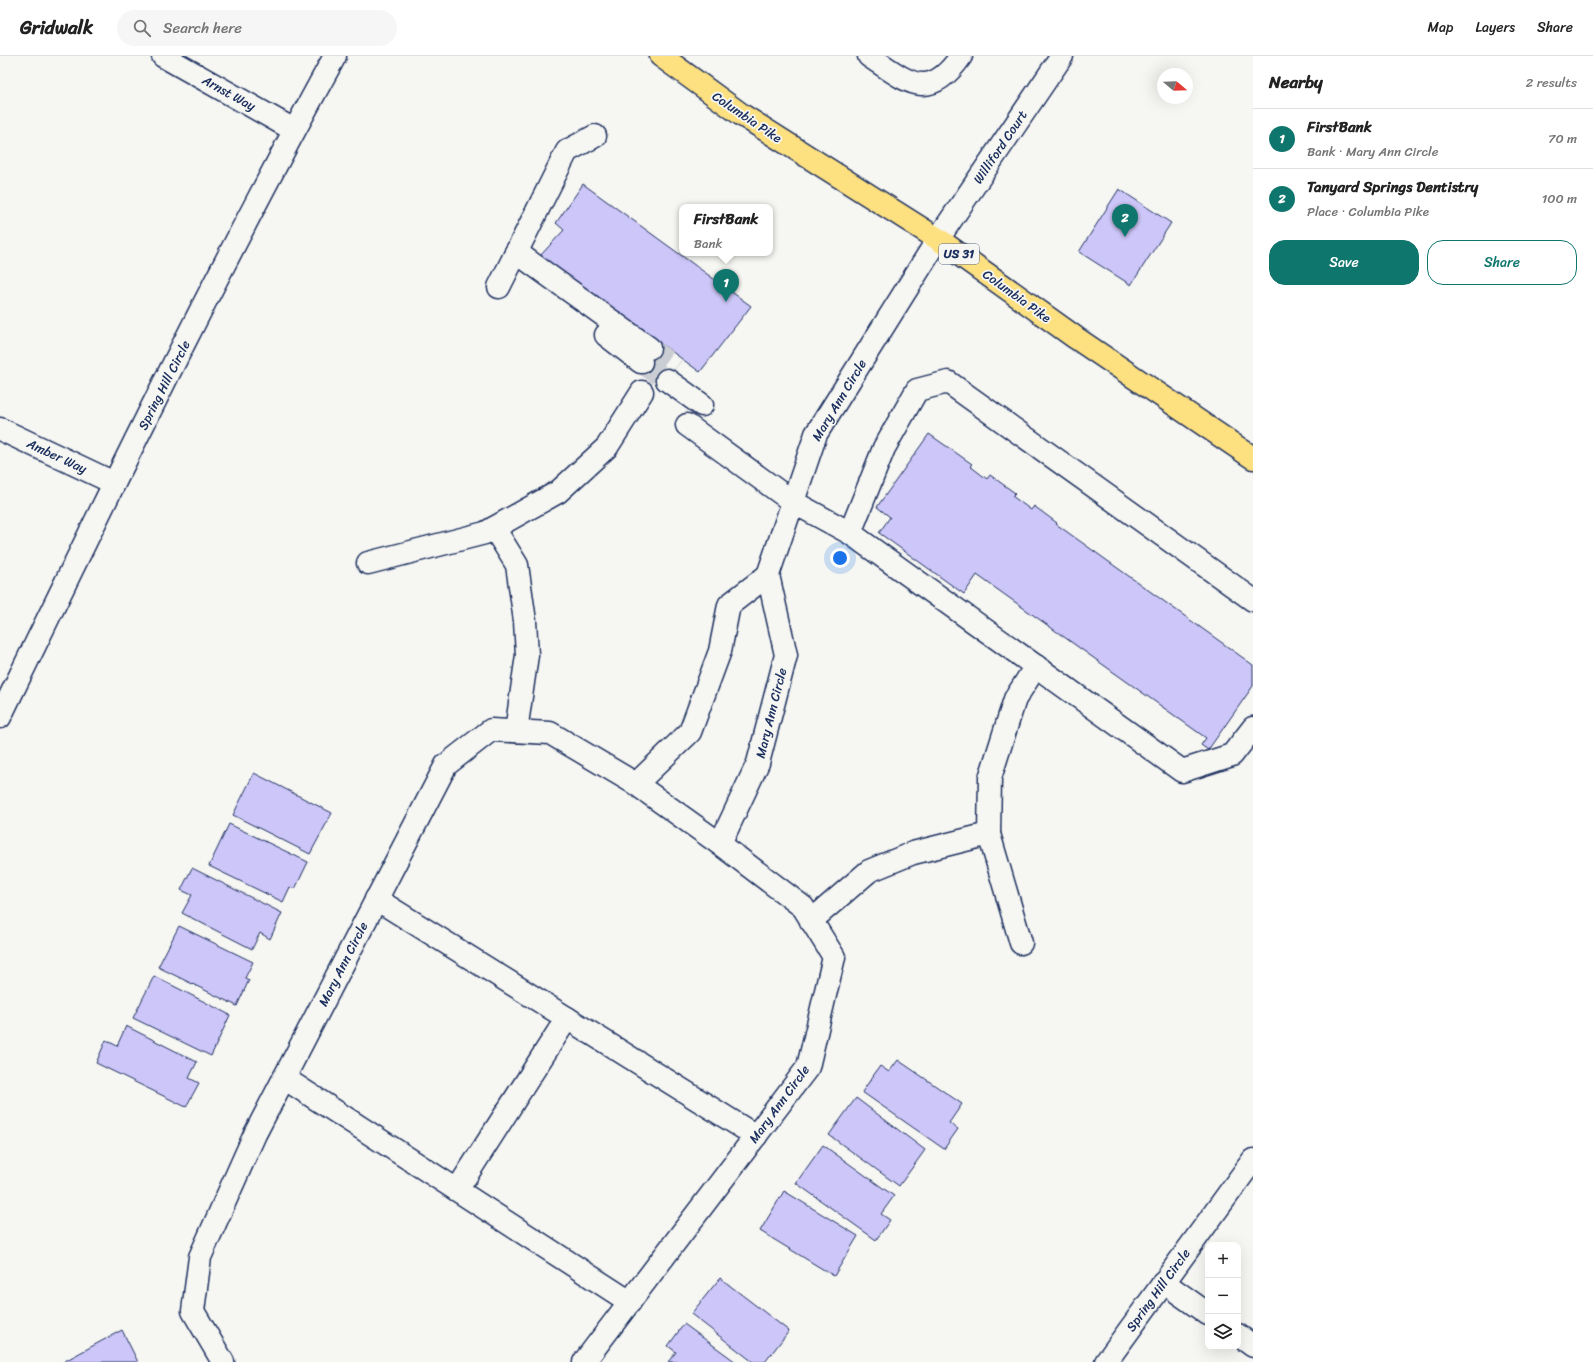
<!DOCTYPE html>
<meta charset="utf-8">
<style>
body{margin:0;font-family:Sriracha,sans-serif;background:#f6f6f6;color:#222}
.controls{position:absolute;right:12px;bottom:12px;display:grid;overflow:hidden;border-radius:8px;box-shadow:0 4px 16px #0002}
.controls button{width:36px;height:36px;display:grid;place-items:center;padding:0;border:0;border-bottom:1px solid #e0e0e0;background:#fff;color:#222;font:20px sans-serif}
.compass{position:absolute;left:1157px;top:12px;width:36px;height:36px;border-radius:50%;background:#fff;box-shadow:0 4px 16px #0002;rotate:109deg}
.you{position:absolute;left:840px;top:502px;width:14px;height:14px;margin:-10px;border:3px solid #fff;border-radius:50%;background:#1a73e8;box-shadow:0 0 0 6px #1a73e833}
.badge{display:grid;place-items:center;width:26px;height:26px;border-radius:50%;background:#0f766e;color:#fff;font-size:13px;font-weight:700}
.pin{position:absolute;translate:-50% -33px;filter:drop-shadow(0 1px 2px #0008)}
.pin::after{content:'';position:absolute;top:21px;width:14px;height:12px;background:inherit;clip-path:polygon(0 0,100% 0,50% 100%)}
.popup{position:absolute;left:679px;top:148px;width:94px;height:52px;box-sizing:border-box;display:grid;place-content:center;border-radius:8px;background:#fff;filter:drop-shadow(0 1px 3px #0005);font-size:13px;white-space:nowrap;color:#767676}
.popup b{font-size:15px;color:#222}
.popup::after{content:'';position:absolute;left:50%;top:100%;margin-left:-8px;border:8px solid transparent;border-top-color:#fff}
.list{margin:0;padding:0;list-style:none}
h2{display:flex;justify-content:space-between;align-items:center;height:52px;margin:0;padding:0 16px;font-size:17px}
h2 small{font-size:13px;font-weight:400;color:#767676}
.list li{display:grid;grid-template-columns:26px 1fr auto;gap:12px;align-items:center;box-sizing:border-box;height:60px;padding:0 16px;border-top:1px solid #e0e0e0}
.list b{display:block;font-size:15px;white-space:nowrap}
.list p{margin:0;font-size:13px;white-space:nowrap;color:#767676}
.list em{font-size:13px;font-style:normal;color:#767676}
.actions{display:flex;gap:8px;padding:12px 16px}
.actions a{flex:1;padding:9px 0;border:1px solid #0f766e;border-radius:16px;text-align:center;font-size:14px;color:#0f766e}
.actions .main{background:#0f766e;color:#fff}
.icon{flex:none;width:22px;height:22px;fill:none;stroke:currentColor;stroke-width:2;stroke-linecap:round;stroke-linejoin:round}
.map{position:relative;flex:none;width:1253px;height:1306px;overflow:hidden}
header{display:flex;align-items:center;gap:24px;box-sizing:border-box;height:56px;padding:0 20px;background:#fff;border-bottom:1px solid #e0e0e0}
header strong{font-size:19px}
nav{display:flex;gap:22px;margin-inline-start:auto;font-size:14px}
.search{width:280px;height:36px;background:#f6f6f6;display:flex;align-items:center;gap:10px;box-sizing:border-box;padding:0 14px;border-radius:22px;color:#767676;font-size:15px}
main{display:flex}
aside{flex:1;background:#fff}
.map>svg:first-child{display:block}
.building{fill:#cdc6f8;stroke:#1b2f5e}
.lines{fill:none;stroke-linecap:round;stroke-linejoin:round}
.minor-tunnel{stroke:#caced4;stroke-width:22;stroke-dasharray:22 11;stroke-linecap:butt}
.minor-casing{stroke:#1b2f5e;stroke-width:25}
.major-casing{stroke:#1b2f5e;stroke-width:25}
.minor{stroke:#f6f6f2;stroke-width:22}
.major{stroke:#fde080;stroke-width:22}
.labels{text-anchor:middle;dominant-baseline:central;stroke-width:3.5;stroke-linejoin:round;paint-order:stroke}
.shield{fill:#f6f6f2;stroke:#5d6b8a;stroke-width:1}
.shield-label{font-size:12px;font-weight:bold;fill:#1b2f5e}
.street-label{font-size:13px;fill:#1b2f5e;stroke:#f6f6f2}
</style>
<header>
<strong>Gridwalk</strong>
<div class="search"><svg class="icon" aria-label="search" viewBox="0 0 24 24"><circle cx="10" cy="10" r="6"/><path d="M15 15l6 6"/></svg>Search here</div>
<nav><a>Map</a><a>Layers</a><a>Share</a></nav>
</header>
<main>
<div class="map">
<svg width="1253" height="1306" viewBox="0 0 1253 1306">
<rect width="100%" height="100%" fill="#f6f6f2"/>
<filter id="ink" filterUnits="userSpaceOnUse"><feTurbulence type="fractalNoise" baseFrequency=".025" numOctaves="2"/><feDisplacementMap in="SourceGraphic" scale="8" xChannelSelector="R" yChannelSelector="G"/><feConvolveMatrix kernelMatrix="1 2 1 2 8 2 1 2 1" color-interpolation-filters="sRGB"/></filter>
<g filter="url(#ink)">
<g class="building">
<path d="M583,128L751,250L700,316L540,200L564,174L556,167Z"/>
<path d="M1119,133L1171,167L1131,229L1079,196Z"/>
<path d="M929,378L972,408L970,410L987,423L990,419L1015,437L1012,440L1031,454L1034,450L1057,467L1056,468L1253,609V630L1208,694L1201,689L1206,682L977,519L964,538L879,477L890,461L877,451Z"/>
<path d="M254,717L332,757L310,798L233,759Z"/>
<path d="M229,768L308,806L295,833L290,831L283,846L209,810Z"/>
<path d="M192,812L282,857L270,883L260,877L252,893L182,857L192,839L181,834Z"/>
<path d="M179,870L253,906L245,922L249,924L237,950L158,911Z"/>
<path d="M154,920L230,959L211,1000L133,962Z"/>
<path d="M126,970L197,1006L189,1022L199,1027L186,1051L96,1007L106,984L117,990Z"/>
<path d="M898,1004L962,1048L949,1067L958,1073L944,1093L862,1036L880,1010L889,1016Z"/>
<path d="M856,1042L925,1094L899,1130L829,1079Z"/>
<path d="M823,1089L894,1140L881,1158L890,1164L876,1184L796,1127Z"/>
<path d="M784,1135L858,1180L834,1220L760,1175Z"/>
<path d="M720,1222L789,1275L765,1306H753L691,1258Z"/>
<path d="M684,1268L736,1306H668L676,1296L668,1290Z"/>
<path d="M122,1274L138,1306H63Z"/>
</g>
<g class="lines">
<g class="minor-tunnel">
<path d="M649,292L676,312"/>
<path d="M641,306L667,324"/>
</g>
<g class="minor-casing">
<g id="minor">
<path d="M163,0L294,74"/>
<path d="M869,0C907,25 928,48 961,0"/>
<path d="M516,196L649,292"/>
<path d="M499,231L567,95L595,80"/>
<path d="M606,279L641,306"/>
<path d="M667,324L702,349"/>
<path d="M687,369L793,446L850,477L1182,715L1232,699L1253,672"/>
<path d="M0,373L114,427"/>
<path d="M494,472L517,509L525,565L527,599L516,675"/>
<path d="M850,477L884,392L917,334L948,326L1253,544"/>
<path d="M368,507L485,477L558,436L607,391L642,336"/>
<path d="M768,519L816,378L938,183L1062,0"/>
<path d="M0,661C108,439 216,216 335,0"/>
<path d="M636,728L690,676L720,595L729,549L768,519L786,599L758,707L720,788"/>
<path d="M376,843L756,1080"/>
<path d="M811,865L869,815L913,797L989,778"/>
<path d="M1021,887L989,778L990,722L1015,643L1036,610"/>
<path d="M284,1022L630,1246"/>
<path d="M457,1134L567,962"/>
<path d="M1163,1226L1208,1258"/>
<path d="M1238,1279L1253,1290"/>
<path d="M223,1306L193,1255L200,1201L255,1078L446,709L491,674L550,677L636,728L720,788L803,851L834,901L808,1011L584,1306"/>
<path d="M1106,1306L1253,1104"/>
</g>
</g>
<g class="major-casing">
<path id="major" d="M661,0L742,59L938,183L1076,282L1253,402"/>
</g>
<use href="#minor" class="minor"/>
<use href="#major" class="major"/>
</g>
</g>
<g class="labels">
<rect class="shield" x="939" y="188" width="40" height="20" rx="3"/>
<g class="shield-label">
<text x="959" y="198">US 31</text>
</g>
<g class="street-label">
<text transform="translate(229 37) rotate(29)">Arnst Way</text>
<text transform="translate(747 61) rotate(34)">Columbia Pike</text>
<text transform="translate(1000 91) rotate(-56)">Williford Court</text>
<text transform="translate(1017 240) rotate(36)">Columbia Pike</text>
<text transform="translate(164 329) rotate(-63)">Spring Hill Circle</text>
<text transform="translate(839 344) rotate(-59)">Mary Ann Circle</text>
<text transform="translate(57 400) rotate(25)">Amber Way</text>
<text transform="translate(771 657) rotate(-76)">Mary Ann Circle</text>
<text transform="translate(343 908) rotate(-63)">Mary Ann Circle</text>
<text transform="translate(779 1048) rotate(-54)">Mary Ann Circle</text>
<text transform="translate(1158 1234) rotate(-54)">Spring Hill Circle</text>
</g>
</g>
</svg>
<div class="controls">
<button>+</button>
<button>−</button>
<button><svg class="icon" aria-label="layers" viewBox="0 0 24 24"><path d="M12 4l9 5-9 5-9-5zM3 14l9 5 9-5"/></svg></button>
</div>
<svg class="compass" viewBox="-18 -18 36 36"><path d="M0-13l5 13h-10z" fill="#e53935"/><path d="M0 13l5-13h-10z" fill="#767676"/></svg>
<div class="you"></div>
<div class="pin badge" style="left:726px;top:246px">1</div>
<div class="popup"><b>FirstBank</b>Bank</div>
<div class="pin badge" style="left:1125px;top:181px">2</div>
</div>
<aside>
<h2>Nearby<small>2 results</small></h2>
<ul class="list">
<li><span class="badge">1</span><div><b>FirstBank</b><p>Bank · Mary Ann Circle</p></div><em>70 m</em></li>
<li><span class="badge">2</span><div><b>Tanyard Springs Dentistry</b><p>Place · Columbia Pike</p></div><em>100 m</em></li>
</ul>
<div class="actions"><a class="main">Save</a><a>Share</a></div>
</aside>
</main>
